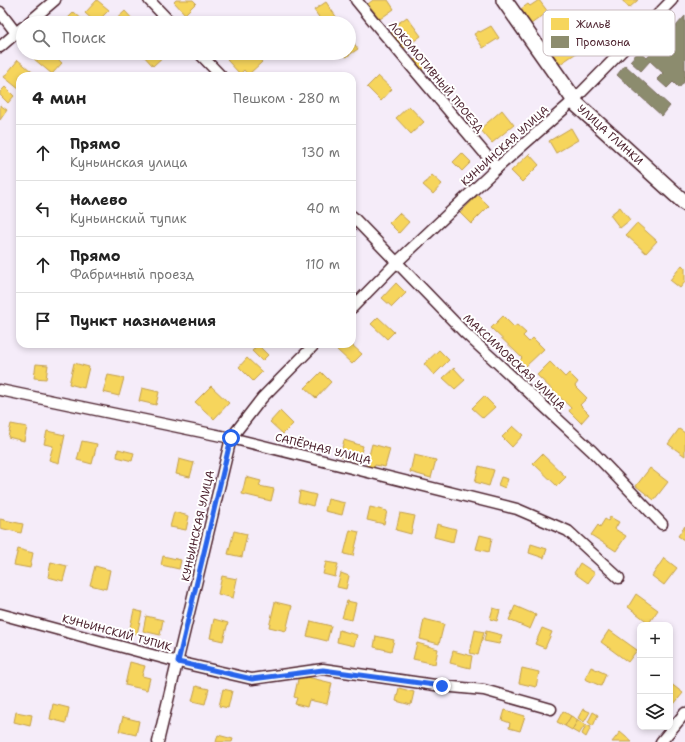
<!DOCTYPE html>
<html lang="ru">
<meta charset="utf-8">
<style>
body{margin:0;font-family:"Shantell Sans",sans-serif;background:#f2f2f2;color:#222}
.controls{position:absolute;right:12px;bottom:12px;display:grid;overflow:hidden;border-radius:8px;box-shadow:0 2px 6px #0003}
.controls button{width:36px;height:36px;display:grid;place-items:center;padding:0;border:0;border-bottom:1px solid #e0e0e0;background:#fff;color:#222;font:20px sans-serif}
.stop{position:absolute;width:12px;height:12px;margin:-9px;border:3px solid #2563eb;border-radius:50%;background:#fff}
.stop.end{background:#2563eb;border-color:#fff;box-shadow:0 1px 4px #0008}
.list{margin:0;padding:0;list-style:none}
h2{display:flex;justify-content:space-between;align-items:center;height:52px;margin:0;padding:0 16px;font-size:17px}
h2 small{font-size:13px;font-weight:400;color:#767676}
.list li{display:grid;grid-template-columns:26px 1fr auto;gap:12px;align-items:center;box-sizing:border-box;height:56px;padding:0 16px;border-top:1px solid #e0e0e0}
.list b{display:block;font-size:15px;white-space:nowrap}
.list p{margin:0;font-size:13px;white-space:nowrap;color:#767676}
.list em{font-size:13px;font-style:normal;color:#767676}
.icon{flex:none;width:22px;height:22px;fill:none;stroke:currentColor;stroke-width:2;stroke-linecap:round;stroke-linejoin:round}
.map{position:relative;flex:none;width:685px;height:742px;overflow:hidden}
.search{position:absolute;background:#fff;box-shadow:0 2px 6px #0003;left:16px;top:16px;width:340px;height:44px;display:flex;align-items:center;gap:10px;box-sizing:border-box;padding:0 14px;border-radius:22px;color:#767676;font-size:15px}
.panel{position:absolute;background:#fff;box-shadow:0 2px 6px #0003;left:16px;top:72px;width:340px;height:276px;border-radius:12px}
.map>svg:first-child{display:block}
.homes{fill:#f6d55c;stroke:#c29e4d}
.industry{fill:#8c8c6e;stroke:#786b5a}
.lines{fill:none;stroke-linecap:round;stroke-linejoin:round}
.street-casing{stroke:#4a1f2b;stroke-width:13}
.secondary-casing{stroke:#4a1f2b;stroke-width:18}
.street{stroke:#fff;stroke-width:10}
.secondary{stroke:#fff;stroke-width:15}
.route{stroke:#2563eb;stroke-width:5}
.labels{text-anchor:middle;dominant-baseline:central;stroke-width:4;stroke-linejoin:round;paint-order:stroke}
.street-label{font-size:11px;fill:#4a1f2b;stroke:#fff}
.key{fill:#fff;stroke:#c9bcbf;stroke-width:1}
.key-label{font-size:11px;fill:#4a1f2b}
</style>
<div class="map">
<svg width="685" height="742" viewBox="0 0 685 742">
<rect width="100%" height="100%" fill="#f5ecf9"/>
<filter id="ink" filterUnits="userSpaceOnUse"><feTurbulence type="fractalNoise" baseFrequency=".025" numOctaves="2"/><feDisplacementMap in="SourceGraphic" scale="8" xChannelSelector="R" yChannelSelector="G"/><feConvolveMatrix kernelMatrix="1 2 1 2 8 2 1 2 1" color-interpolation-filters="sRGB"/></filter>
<g filter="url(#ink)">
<g class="homes">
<path d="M97,0L109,10L96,23L85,13Z"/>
<path d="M176,0H193L196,3L185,14L174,2Z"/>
<path d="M373,0H388L394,9L380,19L368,4Z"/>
<path d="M539,0L548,12L531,24L521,9L528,4L530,6Z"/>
<path d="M622,0H638L629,8Z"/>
<path d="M326,2L337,18L329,23H323L314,10Z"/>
<path d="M125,11L136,23H112Z"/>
<path d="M74,12L86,23H63Z"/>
<path d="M407,17L421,36L403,49L391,33L396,29L394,26Z"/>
<path d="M491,26L499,38L483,48L474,34L479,31L480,32Z"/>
<path d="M568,37L578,52L560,64L550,50L552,48L551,47L556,43L557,45Z"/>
<path d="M350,38L358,49L346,57L343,53H349V39Z"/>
<path d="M40,53H51L62,63L52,74L34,59Z"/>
<path d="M141,53H165L166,54L153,66Z"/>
<path d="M226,53H254L262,62L248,75L244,70L240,74L227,60L230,57Z"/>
<path d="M423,53L431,64L421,71L413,60Z"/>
<path d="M18,60L37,76H20V90L4,77Z"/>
<path d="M378,76L392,89L381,101L367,87Z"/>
<path d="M5,87L14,96L8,103L0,95V92Z"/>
<path d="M0,105L7,110L0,120Z"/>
<path d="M409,106L424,122L411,134L396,118Z"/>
<path d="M502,110L514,125L492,143L480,129Z"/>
<path d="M571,128L578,140L556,153L549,141Z"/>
<path d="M462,153L471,162L462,171L453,162Z"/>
<path d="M529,154L539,165L522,182L511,171Z"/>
<path d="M432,175L442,184L433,194L423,185Z"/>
<path d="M478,195L489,206L471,224L460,213Z"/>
<path d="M620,207L630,220L620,228L610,215Z"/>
<path d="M399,213L409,222L399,233L389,223Z"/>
<path d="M637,223L657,241L646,253L626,235Z"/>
<path d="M682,265L685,268V282L680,288L670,280Z"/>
<path d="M396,283L406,293L392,307L382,298Z"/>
<path d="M503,316L514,327L517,325L526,333L523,336L529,342L533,338L544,349L525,367L519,361L522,358L491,328Z"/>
<path d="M378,317L394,332L387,339L371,324Z"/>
<path d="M341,344H351L362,354L352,364L336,349Z"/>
<path d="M258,345L268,355L262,361L252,351Z"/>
<path d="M439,350L449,360L434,375L424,364Z"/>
<path d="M247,358L262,372L253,381L239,367Z"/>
<path d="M550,362L565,377L569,373L578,382L575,386L587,398L580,405L589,414L581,423L569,411L571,408L537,375Z"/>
<path d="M74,363L89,367L84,388L69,384Z"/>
<path d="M36,364L48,365L46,379L34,378Z"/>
<path d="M454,368L465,380L455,389L443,378Z"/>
<path d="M321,372L331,382L316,398L305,388Z"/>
<path d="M108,375L124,378L119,396L103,392Z"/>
<path d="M211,386L229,403L214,419L195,402Z"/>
<path d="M142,388L159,392L156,405L139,401Z"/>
<path d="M484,396L495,407L483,418L472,408Z"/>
<path d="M280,411L293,424L283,434L270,422Z"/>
<path d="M11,424L27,427L24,441L8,437Z"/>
<path d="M513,426L523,435L512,447L502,437Z"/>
<path d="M679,429L685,433V456L668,444Z"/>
<path d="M47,431L65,435L59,463L49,460L53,446L44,444Z"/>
<path d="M344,440L363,446L358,462L340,456Z"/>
<path d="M82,441L97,444L92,464L77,460Z"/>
<path d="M372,444L390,449L385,467L375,465L374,469L366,467Z"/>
<path d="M118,449L134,453L132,461L117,457Z"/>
<path d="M542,454L566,477L557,486L533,463Z"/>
<path d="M414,455L436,460L431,478L410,472Z"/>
<path d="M179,459L194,463L190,477L176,474Z"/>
<path d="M479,466L494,470L489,486L475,482Z"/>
<path d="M650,468L668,482L654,500L636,486Z"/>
<path d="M246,477L261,481L259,486L274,489L271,501L242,494Z"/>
<path d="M501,477L508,479L505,488L498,485Z"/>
<path d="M300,491L316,495L313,506L298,502Z"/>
<path d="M328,499L345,503L342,515L325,511Z"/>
<path d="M370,507L387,511L384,524L367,520Z"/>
<path d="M174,512L189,516L186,530L170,527Z"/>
<path d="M400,513L415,516L411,534L396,530Z"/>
<path d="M610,517L619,522L615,529L626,536L616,551L591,535L598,525L600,527L605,519L608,521Z"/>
<path d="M0,519L23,524L21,533L0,528Z"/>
<path d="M437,524L456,529L453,542L434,537Z"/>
<path d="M685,526V539L684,540L678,536Z"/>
<path d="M350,530L359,532L353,556L344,554Z"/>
<path d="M234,531L247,534L242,557L228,554Z"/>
<path d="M480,535L492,538L489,552L476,549Z"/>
<path d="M531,544L547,549L544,558L529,553Z"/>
<path d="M18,549L33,553L30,568L14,565Z"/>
<path d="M163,556L181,560L179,569L161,565Z"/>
<path d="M664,558L677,568L664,585L652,576Z"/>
<path d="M51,562L67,566L63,581L48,577Z"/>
<path d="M326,562L338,564L335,577L323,574Z"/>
<path d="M580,563L595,573L588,583L574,573Z"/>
<path d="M95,566L110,570L106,589L90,585Z"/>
<path d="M341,573L349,576L346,589L337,587Z"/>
<path d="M222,576L237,579L233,598L218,594Z"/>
<path d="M636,594L658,610L649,623L628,607Z"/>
<path d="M347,601L356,603L352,620L342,618Z"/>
<path d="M275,602L292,606L286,631L269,627Z"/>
<path d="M515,606L536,615L530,629L509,620Z"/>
<path d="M493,608L500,610L497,621L490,619Z"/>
<path d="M134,610L142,612L137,634L129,632Z"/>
<path d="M146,616L163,620L160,635L143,631Z"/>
<path d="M214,619L228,623L223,641L210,638Z"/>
<path d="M424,619L444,624L439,644L420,639Z"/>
<path d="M311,621L331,626L327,641L307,636Z"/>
<path d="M542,628L552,632L545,648L535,644Z"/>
<path d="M339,630L357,635L354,646L337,642Z"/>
<path d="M475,630L484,632L478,655L470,653Z"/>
<path d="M609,630L637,650L628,662L601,642Z"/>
<path d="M486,631L502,635L499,644L484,641Z"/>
<path d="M376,636L394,640L391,651L374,647Z"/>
<path d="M417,643L438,649L435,664L413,659Z"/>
<path d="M453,651L472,656L470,668L450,663Z"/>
<path d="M130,662L145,666L142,676L150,678L147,690L125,685Z"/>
<path d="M591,667L606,674L601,686L585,679Z"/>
<path d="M522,668L539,672L536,687L519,683Z"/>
<path d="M299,675L332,683L327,704L309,700L307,707L295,704L297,698L294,697Z"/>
<path d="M670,683L683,693L670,709Z"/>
<path d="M196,686L209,689L205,704L192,701Z"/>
<path d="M399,688L414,692L411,705L396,701Z"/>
<path d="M223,689L232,691L228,708L219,706Z"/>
<path d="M53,704L69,708L66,723L50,719Z"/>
<path d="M583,709L590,712L584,722L578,718Z"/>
<path d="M505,710L525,716L520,731L509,728L510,723L502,720Z"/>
<path d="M563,711L571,716L565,726L557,722Z"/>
<path d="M16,712L32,715L30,726L14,722Z"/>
<path d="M593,712L598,715L593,726L588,722Z"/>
<path d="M571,716L578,720L572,730L565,726Z"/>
<path d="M123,717L139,721L136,735L119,731Z"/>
<path d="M578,720L585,725L579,734L572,730Z"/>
<path d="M586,725L591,727L586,737L582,734Z"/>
<path d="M620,732L632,742H612Z"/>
<path d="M218,735L233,739L232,742H216Z"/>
</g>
<g class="industry">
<path d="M685,16V81L679,88L673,82L667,88L657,79L663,73L650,61L641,71L630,61L639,51L647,58Z"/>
<path d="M625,65L670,106L662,116L617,75Z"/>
</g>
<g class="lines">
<g class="street-casing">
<g id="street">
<path d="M149,0L171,23"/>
<path d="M356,0L379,28L497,168"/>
<path d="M0,12L16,33"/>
<path d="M28,23L55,0"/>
<path d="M0,47L23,27"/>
<path d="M199,53L221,76"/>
<path d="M352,216L464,332L592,451L662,524"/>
<path d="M352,308L396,263L497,168L573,101L672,0"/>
<path d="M0,390L231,438L517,509L568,531L619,578"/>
<path d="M0,614L178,662L252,679L323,669L442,686L484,690L551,709"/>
<path d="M158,742L231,438L262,398L315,344"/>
<path d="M661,742L685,713"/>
</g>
</g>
<g class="secondary-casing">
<path id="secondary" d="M504,0L573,98V101L685,203"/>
</g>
<use href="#street" class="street"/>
<use href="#secondary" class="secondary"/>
</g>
</g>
<g class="lines" filter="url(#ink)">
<path class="route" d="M231,438L178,662L252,679L323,670L442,686"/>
</g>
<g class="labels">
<g class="street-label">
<text transform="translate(436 77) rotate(50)">ЛОКОМОТИВНЫЙ ПРОЕЗД</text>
<text transform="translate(610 135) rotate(42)">УЛИЦА ГЛИНКИ</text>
<text transform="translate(505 146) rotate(-42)">КУНЬИНСКАЯ УЛИЦА</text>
<text transform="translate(514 362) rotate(43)">МАКСИМОВСКАЯ УЛИЦА</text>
<text transform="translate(323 449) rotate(14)">САПЁРНАЯ УЛИЦА</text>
<text transform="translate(198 526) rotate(-77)">КУНЬИНСКАЯ УЛИЦА</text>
<text transform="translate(117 633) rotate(15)">КУНЬИНСКИЙ ТУПИК</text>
</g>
</g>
<rect x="543" y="10" width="132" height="46" rx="6" class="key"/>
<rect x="551" y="18" width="18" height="12" fill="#f6d55c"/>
<rect x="551" y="36" width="18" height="12" fill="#8c8c6e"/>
<g class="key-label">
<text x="576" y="28">Жильё</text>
<text x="576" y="46">Промзона</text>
</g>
</svg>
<div class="controls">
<button>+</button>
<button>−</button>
<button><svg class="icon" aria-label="layers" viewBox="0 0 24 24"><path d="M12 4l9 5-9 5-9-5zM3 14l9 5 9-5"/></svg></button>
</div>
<div class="stop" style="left:231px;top:438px"></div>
<div class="stop end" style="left:442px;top:686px"></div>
<div class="search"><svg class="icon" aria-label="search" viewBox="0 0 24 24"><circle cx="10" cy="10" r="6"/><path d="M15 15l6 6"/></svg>Поиск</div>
<section class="panel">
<h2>4 мин<small>Пешком · 280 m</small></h2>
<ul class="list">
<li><svg class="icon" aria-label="ahead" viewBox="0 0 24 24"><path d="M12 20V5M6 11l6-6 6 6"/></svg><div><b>Прямо</b><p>Куньинская улица</p></div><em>130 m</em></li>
<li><svg class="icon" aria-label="left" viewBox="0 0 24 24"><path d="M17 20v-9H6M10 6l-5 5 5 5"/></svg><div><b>Налево</b><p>Куньинский тупик</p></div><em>40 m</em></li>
<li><svg class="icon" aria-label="ahead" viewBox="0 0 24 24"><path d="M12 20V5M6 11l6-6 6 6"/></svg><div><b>Прямо</b><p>Фабричный проезд</p></div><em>110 m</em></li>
<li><svg class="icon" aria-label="arrive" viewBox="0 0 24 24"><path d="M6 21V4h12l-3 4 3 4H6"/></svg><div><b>Пункт назначения</b></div></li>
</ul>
</section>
</div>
